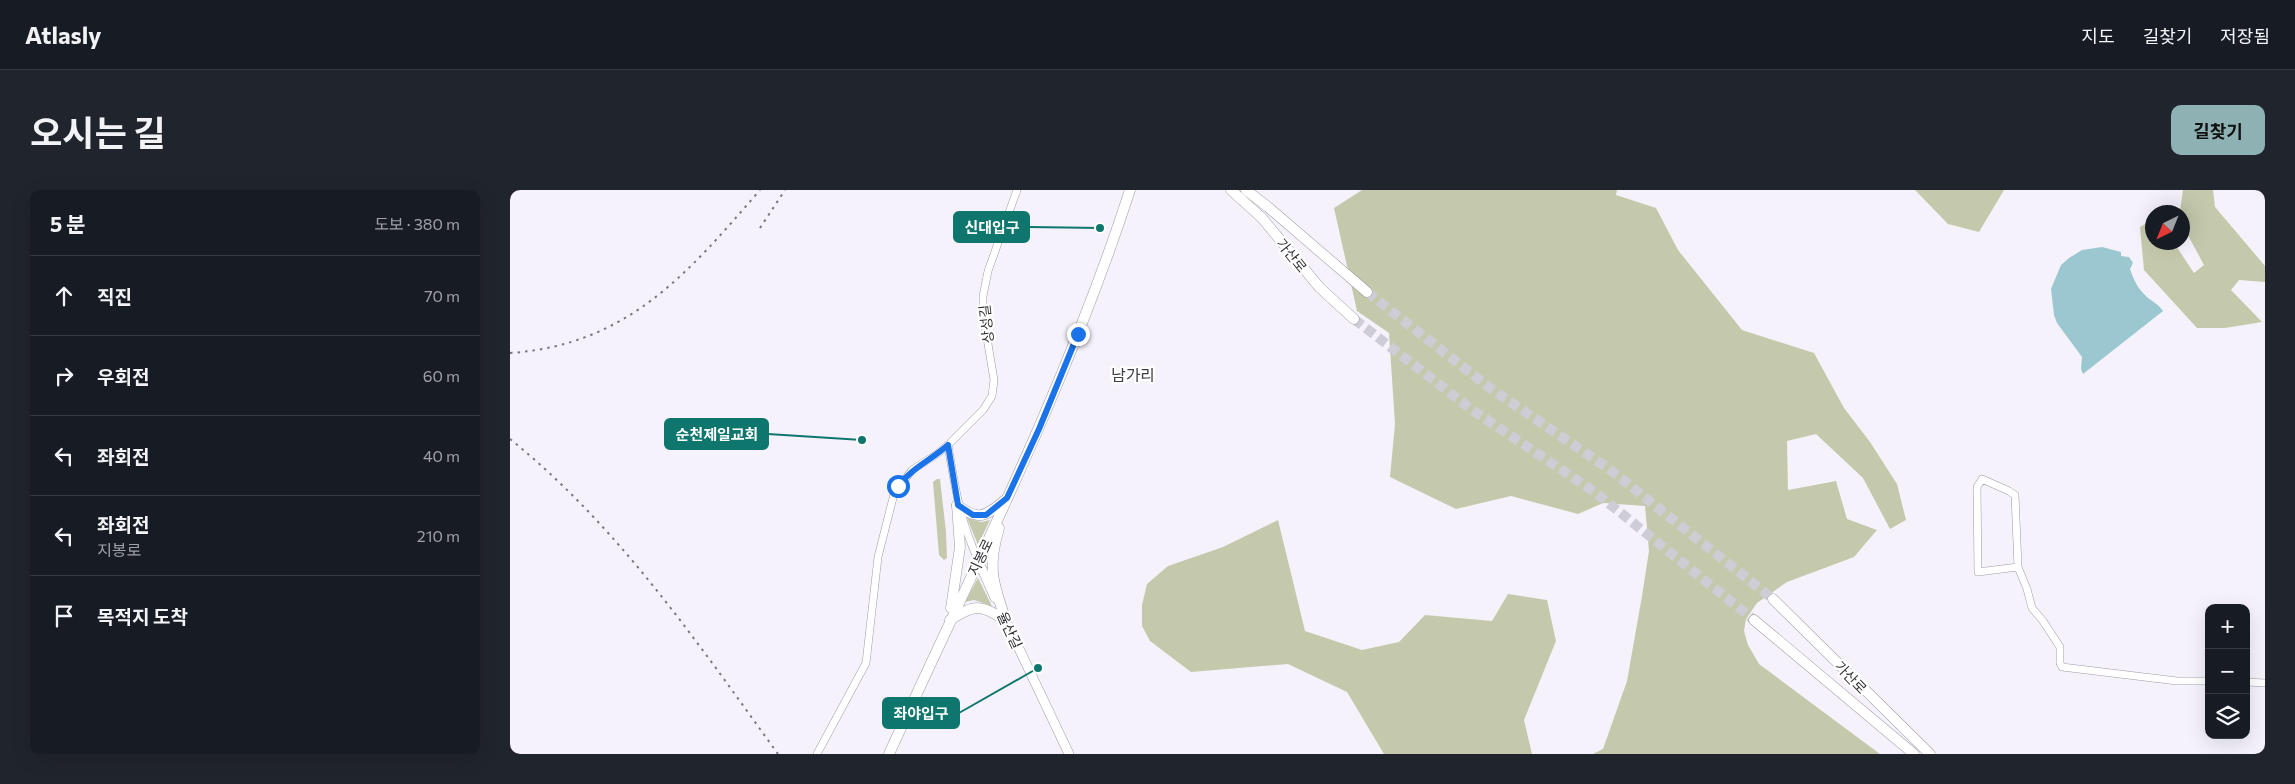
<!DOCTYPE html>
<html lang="ko">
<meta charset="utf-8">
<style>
body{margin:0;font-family:Commissioner,"Noto Sans KR",sans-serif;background:#20242c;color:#f1f3f6}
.controls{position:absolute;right:15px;bottom:15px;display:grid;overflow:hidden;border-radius:10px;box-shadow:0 5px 20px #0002}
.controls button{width:45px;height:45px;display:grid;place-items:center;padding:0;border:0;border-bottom:1px solid #363941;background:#171b24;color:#f1f3f6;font:25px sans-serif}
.compass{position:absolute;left:1635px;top:15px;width:45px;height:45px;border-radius:50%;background:#171b24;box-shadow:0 5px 20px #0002;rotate:223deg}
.stop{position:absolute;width:15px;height:15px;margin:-11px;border:4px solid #1a73e8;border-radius:50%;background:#fff}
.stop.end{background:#1a73e8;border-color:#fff;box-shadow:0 1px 5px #0008}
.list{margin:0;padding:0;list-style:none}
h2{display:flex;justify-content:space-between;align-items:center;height:65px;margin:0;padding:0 20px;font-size:21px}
h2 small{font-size:16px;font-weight:400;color:#9ea1a6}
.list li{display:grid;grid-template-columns:32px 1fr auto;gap:15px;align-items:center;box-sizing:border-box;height:80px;padding:0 20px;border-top:1px solid #363941}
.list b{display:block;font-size:19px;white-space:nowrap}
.list p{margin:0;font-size:16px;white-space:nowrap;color:#9ea1a6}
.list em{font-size:16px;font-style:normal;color:#9ea1a6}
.icon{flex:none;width:28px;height:28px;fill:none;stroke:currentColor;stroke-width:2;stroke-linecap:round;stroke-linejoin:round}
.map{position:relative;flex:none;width:1755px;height:564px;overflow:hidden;border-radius:10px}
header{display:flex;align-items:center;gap:30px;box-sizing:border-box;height:70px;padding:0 25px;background:#171b24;border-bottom:1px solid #363941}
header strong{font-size:24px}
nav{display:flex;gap:28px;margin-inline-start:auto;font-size:18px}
.intro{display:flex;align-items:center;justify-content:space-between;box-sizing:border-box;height:120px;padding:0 30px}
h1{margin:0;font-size:35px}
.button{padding:12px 22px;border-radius:10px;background:#8eb2b3;color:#111;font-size:18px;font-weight:700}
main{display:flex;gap:30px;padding:0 30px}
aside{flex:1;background:#171b24;border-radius:10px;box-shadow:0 5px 20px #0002}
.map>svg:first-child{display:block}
.green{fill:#c5c9ac}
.water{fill:#9bc8d0}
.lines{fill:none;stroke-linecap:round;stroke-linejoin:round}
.secondary-tunnel{stroke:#ceccd4;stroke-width:10;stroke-dasharray:10 5;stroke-linecap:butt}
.minor-casing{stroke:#9e9ba5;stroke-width:8}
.tertiary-casing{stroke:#9e9ba5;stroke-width:10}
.secondary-casing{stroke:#9e9ba5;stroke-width:11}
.minor{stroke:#fff;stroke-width:7}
.tertiary{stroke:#fff;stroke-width:9}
.secondary{stroke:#fff;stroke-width:10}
.rail{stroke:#79787e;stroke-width:2;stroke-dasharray:2.5 5;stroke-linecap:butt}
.route{stroke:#1a73e8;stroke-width:6}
.labels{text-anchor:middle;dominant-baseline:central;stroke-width:4.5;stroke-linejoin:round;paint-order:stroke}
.street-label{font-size:14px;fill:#333236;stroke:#fff}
.quarter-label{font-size:16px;fill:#3f3d45;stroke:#fff}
.leader{fill:none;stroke:#0f766e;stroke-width:2}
.callout-dot{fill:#0f766e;stroke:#fff;stroke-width:2}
.callout{fill:#0f766e;stroke:#0f766e;stroke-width:2}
.callout-label{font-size:15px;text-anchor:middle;font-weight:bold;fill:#fff}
</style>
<header>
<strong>Atlasly</strong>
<nav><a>지도</a><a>길찾기</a><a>저장됨</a></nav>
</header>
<div class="intro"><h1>오시는 길</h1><a class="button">길찾기</a></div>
<main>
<aside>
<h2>5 분<small>도보 · 380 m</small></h2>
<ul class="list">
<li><svg class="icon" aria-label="ahead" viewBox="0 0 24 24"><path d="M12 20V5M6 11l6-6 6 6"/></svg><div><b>직진</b></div><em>70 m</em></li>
<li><svg class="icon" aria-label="right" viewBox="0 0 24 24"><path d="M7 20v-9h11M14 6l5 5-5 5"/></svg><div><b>우회전</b></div><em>60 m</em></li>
<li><svg class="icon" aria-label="left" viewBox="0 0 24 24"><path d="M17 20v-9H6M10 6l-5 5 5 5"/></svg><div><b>좌회전</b></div><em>40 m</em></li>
<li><svg class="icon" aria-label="left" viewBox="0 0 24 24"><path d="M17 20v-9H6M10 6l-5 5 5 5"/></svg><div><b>좌회전</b><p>지봉로</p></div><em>210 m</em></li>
<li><svg class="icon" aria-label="arrive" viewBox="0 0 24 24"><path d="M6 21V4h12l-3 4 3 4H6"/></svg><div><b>목적지 도착</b></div></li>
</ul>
</aside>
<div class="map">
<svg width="1755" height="564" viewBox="0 0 1755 564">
<rect width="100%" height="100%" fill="#f5f2fc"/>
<g class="green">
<path d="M852,0H1107L1106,5L1146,18L1168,60L1232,140L1304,163L1334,218L1360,252L1387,294L1396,330L1380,339L1353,288L1306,244L1277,251L1278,300L1326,291L1337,329L1367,340L1344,367L1277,392L1247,413L1236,429L1234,441L1238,455L1249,474L1370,564H1083L1093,559L1117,491L1132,406L1139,361L1135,316L1093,313L1068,324L1001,306L946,319L880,287L885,234L879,143L847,121L824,18Z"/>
<path d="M1405,0H1494L1469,42L1438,34Z"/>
<path d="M1673,0H1703L1705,17L1755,76V92L1729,90L1721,100L1752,132L1715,138H1687L1634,80L1630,37L1642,30V52L1664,53L1684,83L1694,75L1673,36L1672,22H1670Z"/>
<path d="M427,289H430L436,342L437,368L434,370L429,365L423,292Z"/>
<path d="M457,328L471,332L480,330L468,355Z"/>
<path d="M768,330L795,441L852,460L889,452L915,425L982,431L998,404L1037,410L1046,451L1014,530L1022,564H874L837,502L778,474L681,482L640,451L632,436V415L637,394L658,376L713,357Z"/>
<path d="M468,388L482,416L464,410L455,412Z"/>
</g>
<path class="water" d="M1592,57L1611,62V66L1619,67L1623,73L1620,79C1623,88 1627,97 1634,104C1640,111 1648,113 1653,121L1573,184L1571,179L1572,167L1547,133L1544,125L1541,99L1551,75L1559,68L1572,60Z"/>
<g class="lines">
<g class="secondary-tunnel">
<path d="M857,102L980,198L1099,279L1263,409"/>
<path d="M844,129L961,219L1086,303L1244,430"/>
</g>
<g class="minor-casing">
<g id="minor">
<path d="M438,255C445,298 450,330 468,370"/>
<path d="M1508,377L1468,382L1467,297L1472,289L1499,301L1505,305L1508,377L1517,399L1522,418L1533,431L1550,457V473L1552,477L1667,491H1699"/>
<path d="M1736,492L1755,493"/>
<path d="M307,564L356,473L368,367L384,304L402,280L427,264L438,255L473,220L482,206L484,190L473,124V106L478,81L507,0"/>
</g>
</g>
<g class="tertiary-casing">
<g id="tertiary">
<path d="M468,370L485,408"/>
<path d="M494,427L559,564"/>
</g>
</g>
<g class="secondary-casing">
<g id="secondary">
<path d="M721,0L752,28L810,98L844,129"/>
<path d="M736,0L758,17L857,102"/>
<path d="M447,315C468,331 475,327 494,311"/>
<path d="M489,338C477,379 483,392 496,431"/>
<path d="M1263,409L1420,564"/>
<path d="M441,418L450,357L447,315"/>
<path d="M440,430C465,414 471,414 496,431"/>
<path d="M1244,430L1404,564"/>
<path d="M379,564C464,378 557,195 620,0"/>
</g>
</g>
<use href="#minor" class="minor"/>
<use href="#tertiary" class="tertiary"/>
<use href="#secondary" class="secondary"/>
<g class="rail">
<path d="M250,38L275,0"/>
<path d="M0,163C118,155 178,83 250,0"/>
<path d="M0,249C108,336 187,452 268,564"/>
</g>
</g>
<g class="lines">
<path class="route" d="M388,296C402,278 421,270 438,255L448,315L463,325H476L497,308L529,239L568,144"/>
</g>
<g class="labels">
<g class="street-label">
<text transform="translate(782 65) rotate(51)">가산로</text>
<text transform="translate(476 134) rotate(-96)">상성길</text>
<text transform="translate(470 367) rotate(-65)">지봉로</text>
<text transform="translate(500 440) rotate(65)">율산길</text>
<text transform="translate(1341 487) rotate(46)">가산로</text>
</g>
<g class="quarter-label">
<text x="623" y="184">남가리</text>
</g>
</g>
<path class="leader" d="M590 38L519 37M352 250L258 244M528 478L449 523"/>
<g class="callout-dot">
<circle cx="590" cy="38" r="5"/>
<circle cx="352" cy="250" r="5"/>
<circle cx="528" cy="478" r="5"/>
</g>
<g class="callout">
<rect x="444" y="22" width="75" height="30" rx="5"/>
<rect x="155" y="229" width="103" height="30" rx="5"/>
<rect x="373" y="508" width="76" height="30" rx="5"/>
</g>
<g class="callout-label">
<text x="482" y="43">신대입구</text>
<text x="207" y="250">순천제일교회</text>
<text x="411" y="529">좌야입구</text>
</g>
</svg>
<div class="controls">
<button>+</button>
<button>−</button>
<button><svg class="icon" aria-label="layers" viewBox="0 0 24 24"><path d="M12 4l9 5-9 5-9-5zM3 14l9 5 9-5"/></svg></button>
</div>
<svg class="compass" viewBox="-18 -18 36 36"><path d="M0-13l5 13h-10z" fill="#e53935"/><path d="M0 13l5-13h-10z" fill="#9ea1a6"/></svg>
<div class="stop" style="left:388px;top:296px"></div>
<div class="stop end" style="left:568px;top:144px"></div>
</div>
</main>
